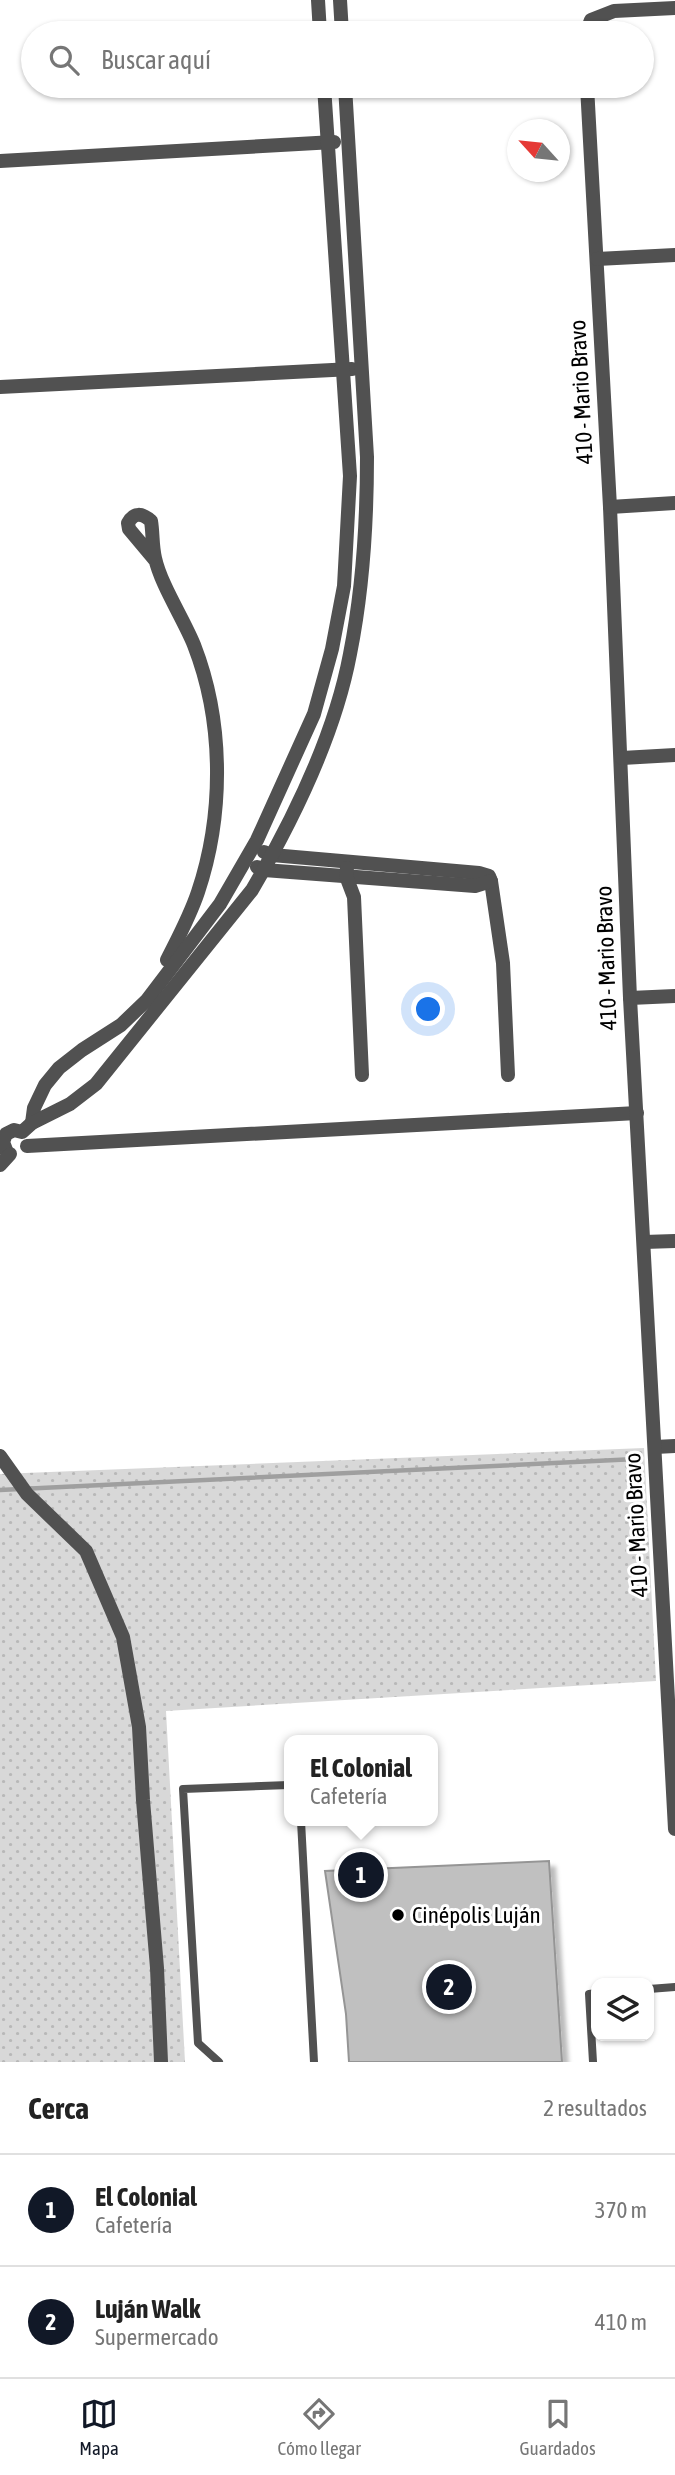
<!DOCTYPE html>
<html lang="es">
<meta charset="utf-8">
<style>
body{margin:0;font-family:"Asap Condensed",sans-serif;background:#f6f6f6;color:#222}
.controls{position:absolute;right:21px;bottom:21px;display:grid;overflow:hidden;border-radius:14px;box-shadow:0 2px 5px #0004}
.controls button{width:63px;height:63px;display:grid;place-items:center;padding:0;border:0;border-bottom:2px solid #e0e0e0;background:#fff;color:#222;font:35px sans-serif}
.compass{position:absolute;left:507px;top:119px;width:63px;height:63px;border-radius:50%;background:#fff;box-shadow:0 2px 5px #0004;rotate:297deg}
.you{position:absolute;left:429px;top:1010px;width:24px;height:24px;margin:-18px;border:5px solid #fff;border-radius:50%;background:#1a73e8;box-shadow:0 0 0 10px #1a73e833}
.badge{display:grid;place-items:center;width:46px;height:46px;border-radius:50%;background:#111827;color:#fff;font-size:23px;font-weight:700}
.pin{position:absolute;translate:-50% -50%;border:4px solid #fff;box-shadow:0 2px 7px #0006}
.popup{position:absolute;left:284px;top:1735px;width:154px;height:91px;box-sizing:border-box;display:grid;place-content:center;border-radius:14px;background:#fff;filter:drop-shadow(0 2px 5px #0005);font-size:23px;white-space:nowrap;color:#767676}
.popup b{font-size:26px;color:#222}
.popup::after{content:'';position:absolute;left:50%;top:100%;margin-left:-14px;border:14px solid transparent;border-top-color:#fff}
.list{margin:0;padding:0;list-style:none}
h2{display:flex;justify-content:space-between;align-items:center;height:91px;margin:0;padding:0 28px;font-size:30px}
h2 small{font-size:23px;font-weight:400;color:#767676}
.list li{display:grid;grid-template-columns:46px 1fr auto;gap:21px;align-items:center;box-sizing:border-box;height:112px;padding:0 28px;border-top:2px solid #e0e0e0}
.list b{display:block;font-size:26px;white-space:nowrap}
.list p{margin:0;font-size:23px;white-space:nowrap;color:#767676}
.list em{font-size:23px;font-style:normal;color:#767676}
.icon{flex:none;width:38px;height:38px;fill:none;stroke:currentColor;stroke-width:2;stroke-linecap:round;stroke-linejoin:round}
.map{position:relative;flex:none;width:675px;height:2062px;overflow:hidden}
.search{position:absolute;background:#fff;box-shadow:0 2px 5px #0004;left:21px;right:21px;top:21px;height:77px;display:flex;align-items:center;gap:18px;box-sizing:border-box;padding:0 24px;border-radius:38px;color:#767676;font-size:26px}
.sheet{height:315px;background:#fff}
nav{display:flex;justify-content:space-around;align-items:center;box-sizing:border-box;height:98px;border-top:2px solid #e0e0e0;background:#fff;font-size:19px;color:#767676}
nav a{display:grid;justify-items:center;gap:4px}
nav .on{color:#111827}
.map>svg:first-child{display:block}
.grass{fill:url(#grass-dots)}
.lines{fill:none;stroke-linecap:round;stroke-linejoin:round}
.stream{stroke:#9f9f9f;stroke-width:4.5}
.building{fill:#c0c0c0;stroke:#959595;stroke-width:2;filter:url(#shadow)}
.service{stroke:#515151;stroke-width:8}
.minor{stroke:#515151;stroke-width:14}
.tertiary{stroke:#515151;stroke-width:14}
.poi-dot{fill:#000;stroke:#fff;stroke-width:2.5}
.labels{text-anchor:middle;dominant-baseline:central;stroke-width:6;stroke-linejoin:round;paint-order:stroke}
.street-label{font-size:23px;fill:#000;stroke:#fff}
.poi-label{font-size:23px;fill:#000;stroke:#fff;text-anchor:start}
</style>
<div class="map">
<svg width="675" height="2062" viewBox="0 0 675 2062">
<defs>
<pattern id="grass-dots" width="8" height="8" patternUnits="userSpaceOnUse" patternTransform="scale(1.75)"><rect width="8" height="8" fill="#d8d8d8"/><path d="M2 2h.1M6 6h.1" fill="none" stroke="#b8b8b8" stroke-width="1.8" stroke-linecap="round"/></pattern>
<filter id="shadow"><feDropShadow dx="6" dy="6" stdDeviation="2" flood-color="#0004"/></filter>
</defs>
<rect width="100%" height="100%" fill="#fff"/>
<path class="grass" d="M644,1448L656,1681L166,1711L185,2062H0V1474Z"/>
<g class="lines">
<path class="stream" d="M0,1490L636,1459"/>
</g>
<path class="building" d="M549,1861L562,2062H349L346,2014L325,1871Z"/>
<g class="lines">
<g class="service">
<path d="M301,1821L314,2062"/>
<path d="M649,1989L675,1987"/>
<path d="M219,2062L198,2043L183,1789L289,1785"/>
<path d="M593,2062L589,1994L596,1993"/>
</g>
<g class="minor">
<path d="M318,0L320,33"/>
<path d="M340,0L342,33"/>
<path d="M586,33L591,20L614,11L675,8"/>
<path d="M587,86L610,507L630,998"/>
<path d="M0,161L334,142"/>
<path d="M597,259L675,255"/>
<path d="M0,387L352,369"/>
<path d="M610,507L675,503"/>
<path d="M155,560L129,529L128,523C134,512 142,513 151,521C153,533 152,545 155,558C161,585 183,618 194,645C224,722 224,814 198,892C190,916 178,938 167,960"/>
<path d="M622,758L675,755"/>
<path d="M264,852L272,855L479,873L489,876L491,881L503,963L508,1075"/>
<path d="M257,867L264,870L475,886L491,881"/>
<path d="M347,868L346,876L354,897L362,1075"/>
<path d="M32,1123L34,1108L45,1085L59,1068L82,1050L121,1025L147,1000L220,904L257,840L314,714L332,649L344,586L350,476L324,86"/>
<path d="M27,1146L637,1113"/>
<path d="M6,1150L3,1142L6,1134L14,1130L22,1132L32,1123L70,1104L96,1084L252,890C293,820 335,734 350,654C363,589 367,523 367,457L345,86"/>
<path d="M0,1165L10,1154"/>
<path d="M644,1242L675,1241"/>
<path d="M655,1447L675,1446"/>
<path d="M0,1456L27,1494L86,1551L123,1637L139,1727L143,1800L157,1968L161,2062"/>
</g>
<path class="tertiary" d="M675,996L630,998L675,1829"/>
</g>
<circle class="poi-dot" cx="398" cy="1915" r="7"/>
<g class="labels">
<g class="street-label">
<text transform="translate(581 392) rotate(-93)">410 - Mario Bravo</text>
<text transform="translate(606 958) rotate(-92)">410 - Mario Bravo</text>
<text transform="translate(636 1525) rotate(-93)">410 - Mario Bravo</text>
</g>
<g class="poi-label">
<text x="412" y="1915">Cinépolis Luján</text>
</g>
</g>
</svg>
<div class="controls">
<button><svg class="icon" aria-label="layers" viewBox="0 0 24 24"><path d="M12 4l9 5-9 5-9-5zM3 14l9 5 9-5"/></svg></button>
</div>
<svg class="compass" viewBox="-18 -18 36 36"><path d="M0-13l5 13h-10z" fill="#e53935"/><path d="M0 13l5-13h-10z" fill="#767676"/></svg>
<div class="you"></div>
<div class="pin badge" style="left:361px;top:1875px">1</div>
<div class="popup"><b>El Colonial</b>Cafetería</div>
<div class="pin badge" style="left:449px;top:1987px">2</div>
<div class="search"><svg class="icon" aria-label="search" viewBox="0 0 24 24"><circle cx="10" cy="10" r="6"/><path d="M15 15l6 6"/></svg>Buscar aquí</div>
</div>
<section class="sheet">
<h2>Cerca<small>2 resultados</small></h2>
<ul class="list">
<li><span class="badge">1</span><div><b>El Colonial</b><p>Cafetería</p></div><em>370 m</em></li>
<li><span class="badge">2</span><div><b>Luján Walk</b><p>Supermercado</p></div><em>410 m</em></li>
</ul>
</section>
<nav>
<a class="on"><svg class="icon" aria-label="map" viewBox="0 0 24 24"><path d="M3 6l6-2 6 2 6-2v14l-6 2-6-2-6 2zM9 4v14M15 6v14"/></svg>Mapa</a>
<a><svg class="icon" aria-label="directions" viewBox="0 0 24 24"><path d="M12 3l9 9-9 9-9-9zM9 14v-3h6M13 9l2 2-2 2"/></svg>Cómo llegar</a>
<a><svg class="icon" aria-label="saved" viewBox="0 0 24 24"><path d="M7 4h10v16l-5-4-5 4z"/></svg>Guardados</a>
</nav>
